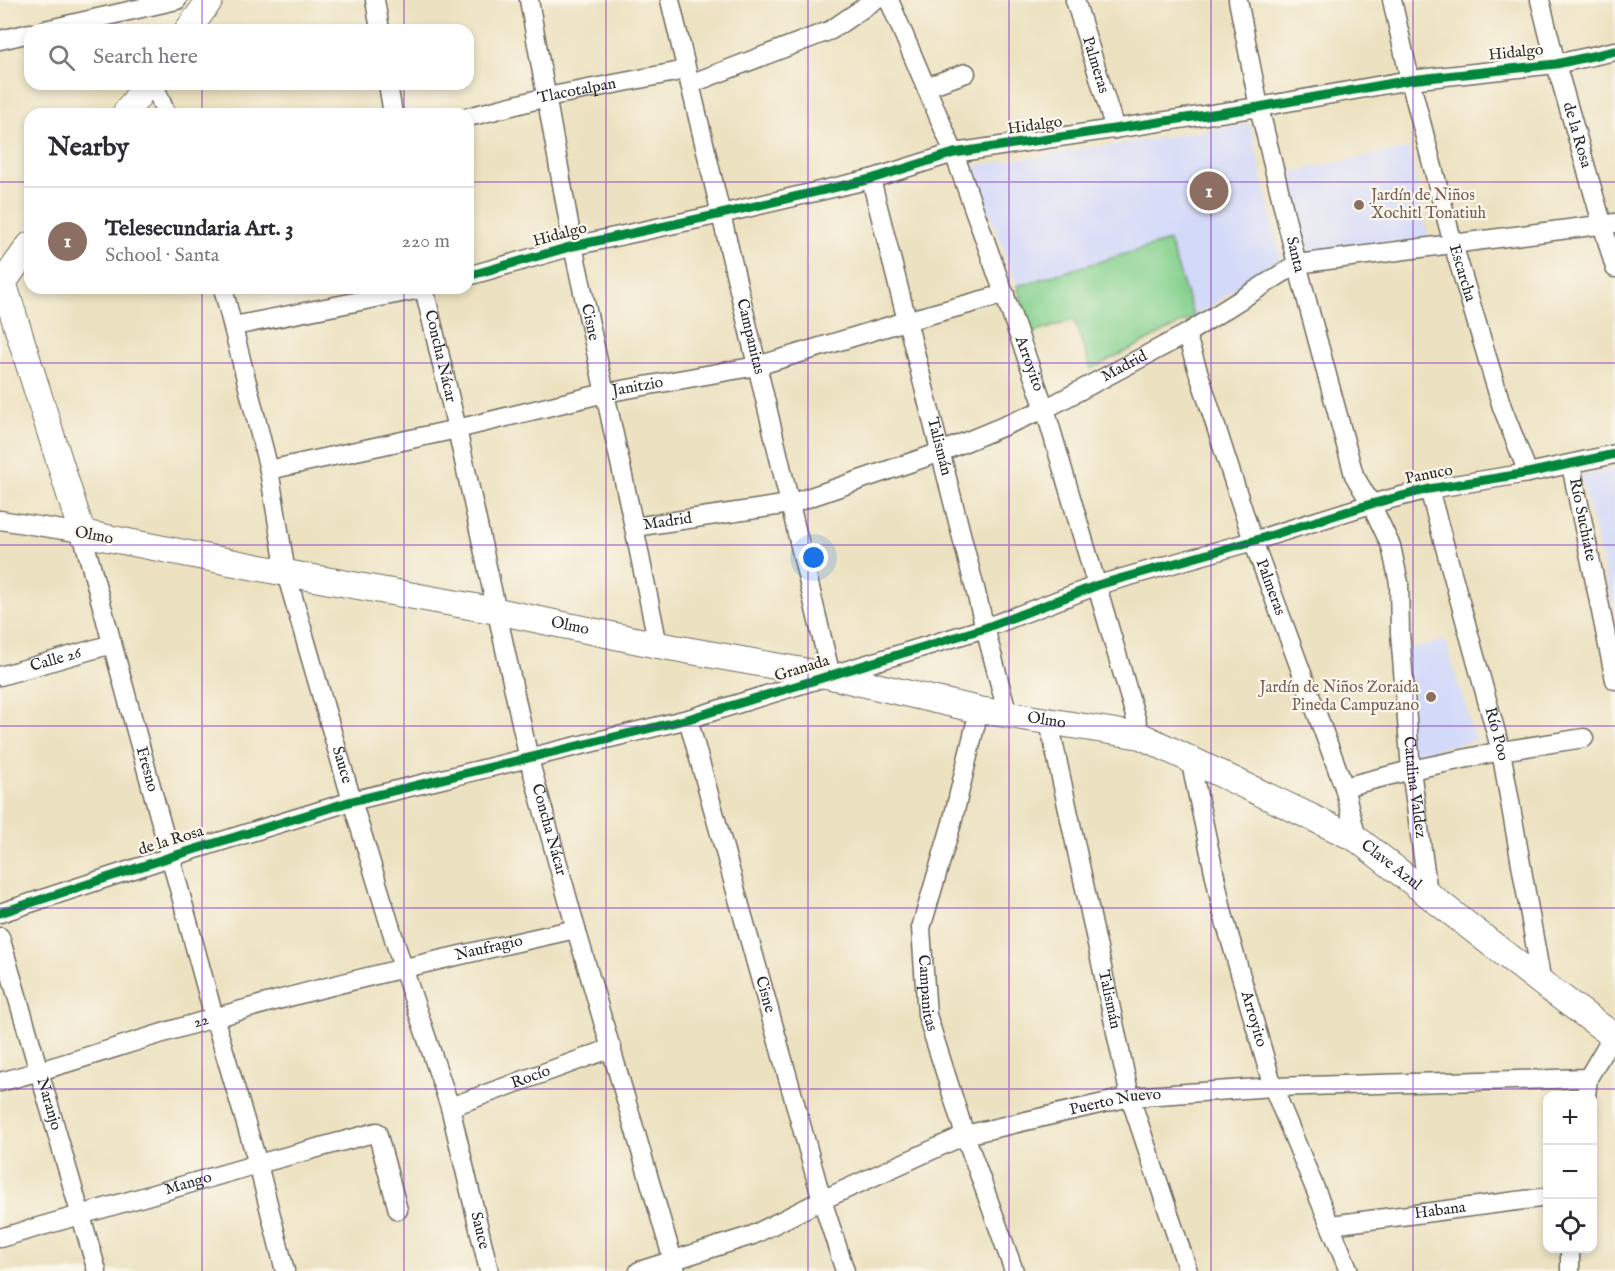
<!DOCTYPE html>
<meta charset="utf-8">
<style>
body{margin:0;font-family:"IM FELL English",serif;background:#f2f2f3;color:#2b2b33}
.controls{position:absolute;right:18px;bottom:18px;display:grid;overflow:hidden;border-radius:12px;box-shadow:0 3px 9px #0003}
.controls button{width:54px;height:54px;display:grid;place-items:center;padding:0;border:0;border-bottom:2px solid #e1e1e2;background:#fff;color:#2b2b33;font:30px sans-serif}
.you{position:absolute;left:814px;top:558px;width:21px;height:21px;margin:-15px;border:4px solid #fff;border-radius:50%;background:#1a73e8;box-shadow:0 0 0 9px #1a73e833}
.badge{display:grid;place-items:center;width:39px;height:39px;border-radius:50%;background:#2563eb;color:#fff;font-size:20px;font-weight:700}
.pin{position:absolute;translate:-50% -50%;border:3px solid #fff;box-shadow:0 2px 6px #0006}
.list{margin:0;padding:0;list-style:none}
h2{display:flex;justify-content:space-between;align-items:center;height:78px;margin:0;padding:0 24px;font-size:26px}
h2 small{font-size:20px;font-weight:400;color:#7c7c81}
.list li{display:grid;grid-template-columns:39px 1fr auto;gap:18px;align-items:center;box-sizing:border-box;height:108px;padding:0 24px;border-top:2px solid #e1e1e2}
.list b{display:block;font-size:22px;white-space:nowrap}
.list p{margin:0;font-size:20px;white-space:nowrap;color:#7c7c81}
.list em{font-size:20px;font-style:normal;color:#7c7c81}
.icon{flex:none;width:33px;height:33px;fill:none;stroke:currentColor;stroke-width:2;stroke-linecap:round;stroke-linejoin:round}
.map{position:relative;flex:none;width:1615px;height:1271px;overflow:hidden}
.search{position:absolute;background:#fff;box-shadow:0 3px 9px #0003;left:24px;top:24px;width:450px;height:66px;display:flex;align-items:center;gap:15px;box-sizing:border-box;padding:0 21px;border-radius:18px;color:#7c7c81;font-size:22px}
.panel{position:absolute;background:#fff;box-shadow:0 3px 9px #0003;left:24px;top:108px;width:450px;height:186px;border-radius:18px}
.map>svg:first-child{display:block}
.built{fill:#d3d9f9}
.green{fill:#87d290;stroke:#597e5e;stroke-width:1.5}
.lines{fill:none;stroke-linecap:round;stroke-linejoin:round}
.street-casing{stroke:#6f6b5f;stroke-width:21}
.secondary-casing{stroke:#6f6b5f;stroke-width:28}
.street{stroke:#fff;stroke-width:18}
.secondary{stroke:#fff;stroke-width:26}
.cycleway-casing{stroke:#fbf7ec;stroke-width:13}
.cycleway{stroke:#00873e;stroke-width:9}
.grid{fill:none;stroke:#7b2cbf;stroke-width:1.5;stroke-opacity:0.55}
.education-dot{fill:#8d6e63;stroke:#fbf7ec;stroke-width:2}
.labels{text-anchor:middle;dominant-baseline:central;stroke-width:4.5;stroke-linejoin:round;paint-order:stroke}
.street-label{font-size:16px;fill:#2b2b2b;stroke:#fbf7ec}
.education-label{font-size:16px;fill:#785e54;stroke:#fbf7ec;text-anchor:start}
</style>
<div class="map">
<svg width="1615" height="1271" viewBox="0 0 1615 1271">
<rect width="100%" height="100%" fill="#fbf7ec"/>
<filter id="ink" filterUnits="userSpaceOnUse"><feTurbulence type="fractalNoise" baseFrequency=".0167" numOctaves="2"/><feDisplacementMap in="SourceGraphic" scale="12" xChannelSelector="R" yChannelSelector="G"/><feConvolveMatrix kernelMatrix="1 2 1 2 8 2 1 2 1" color-interpolation-filters="sRGB"/></filter>
<filter id="wash" filterUnits="userSpaceOnUse"><feTurbulence type="fractalNoise" baseFrequency=".008" numOctaves="4" result="noise"/><feDisplacementMap in="SourceGraphic" scale="24" xChannelSelector="R" yChannelSelector="G"/><feGaussianBlur stdDeviation="1.35" result="paint"/><feColorMatrix in="noise" values="0 0 0 0 0 0 0 0 0 0 0 0 0 0 0 0 0 1.4 0 .05"/><feComposite in="paint" operator="in"/></filter>
<g filter="url(#wash)">
<rect width="100%" height="100%" fill="#ece1c0"/>
<g class="built">
<path d="M1250,124L1281,258L1194,317L1169,241L1017,286L973,166Z"/>
<path d="M1409,148L1428,237L1307,257L1290,172Z"/>
<path d="M1615,469V615L1581,476Z"/>
<path d="M1445,640L1476,740L1408,755L1394,653Z"/>
</g>
<path class="green" d="M1169,241L1194,317L1091,369L1074,320L1033,333L1017,286Z"/>
</g>
<g filter="url(#ink)">
<g class="lines">
<g class="street-casing">
<g id="street">
<path d="M375,0L380,30"/>
<path id="s1" d="M529,0L573,246L634,527L658,645"/>
<path id="s2" d="M670,0L831,676"/>
<path id="s3" d="M889,0L954,153L1045,409L1141,736"/>
<path id="s4" d="M1075,0L1115,129"/>
<path id="s5" d="M1238,0L1259,107L1297,264L1354,475L1371,504L1391,546L1399,583L1400,633L1411,770L1428,893"/>
<path id="s6" d="M1392,0L1410,80L1453,244L1502,407L1528,473"/>
<path id="s7" d="M1540,0L1556,64L1615,268"/>
<path d="M45,30L177,0"/>
<path d="M0,40L30,33"/>
<path d="M154,84L166,114"/>
<path d="M388,84L393,114"/>
<path d="M690,84L831,30L875,0"/>
<path d="M926,87L966,73"/>
<path id="s8" d="M468,117L547,97L686,70"/>
<path id="s9" d="M871,179L985,628L1008,715"/>
<path d="M468,276L573,246L721,214L871,179L954,153L1259,107L1410,80L1556,64L1615,51"/>
<path id="s10" d="M223,288L269,470L286,573L352,801L403,968L450,1107L489,1271"/>
<path id="s11" d="M424,288L457,429L529,759L576,929L676,1271"/>
<path d="M234,326L426,288"/>
<path id="s12" d="M1186,334L1253,541L1344,787L1357,839"/>
<path id="s13" d="M1571,465L1615,680"/>
<path id="s14" d="M269,470L457,429L605,393L757,366L906,321L1005,294"/>
<path id="s15" d="M1429,489L1501,751L1542,983"/>
<path id="s16" d="M0,520L82,533L214,1017L258,1164L285,1271"/>
<path id="s17" d="M634,527L790,504L941,452L1045,409L1186,334L1297,264L1615,223"/>
<path id="s18" d="M0,676L112,644"/>
<path id="s19" d="M979,710L952,823L921,928L927,1015L965,1135L1014,1271"/>
<path id="s20" d="M688,719L822,1200L845,1271"/>
<path id="s21" d="M1049,722L1130,1097L1188,1271"/>
<path id="s22" d="M1190,759L1223,914L1273,1087L1349,1271"/>
<path d="M1344,787L1411,770L1501,751L1584,738"/>
<path d="M0,913L170,857L352,801L688,719L985,628L1098,585L1253,541L1371,504L1429,489L1528,473L1615,454"/>
<path id="s23" d="M0,937L97,1271"/>
<path id="s24" d="M0,1082C72,1063 142,1038 214,1018C333,983 455,956 576,929"/>
<path d="M1586,1096L1588,1078L1613,1035"/>
<path id="s25" d="M450,1107L612,1048"/>
<path id="s26" d="M1331,1225L1548,1197"/>
<path id="s27" d="M0,1238L258,1164L377,1132L398,1210"/>
<path id="s28" d="M639,1271L753,1235L822,1200L965,1135L1130,1097L1273,1087L1588,1078"/>
<path d="M1570,1271V1248"/>
</g>
</g>
<g class="secondary-casing">
<g id="secondary">
<path d="M188,30L210,0"/>
<path d="M125,114L147,84"/>
<path id="s29" d="M3,282L82,533L286,573L497,611L658,645L831,676L979,710L1141,736L1357,839L1542,983L1615,1037"/>
<path d="M0,287L30,245"/>
</g>
</g>
<use href="#street" class="street"/>
<use href="#secondary" class="secondary"/>
<g class="cycleway-casing">
<g id="cycleway">
<path d="M468,276L573,246L721,214L871,179L954,153L1259,107L1410,80L1556,64L1615,51"/>
<path d="M0,913L170,857L352,801L688,719L985,628L1098,585L1253,541L1371,504L1429,489L1528,473L1615,454"/>
</g>
</g>
<use href="#cycleway" class="cycleway"/>
</g>
</g>
<path class="grid" d="M202,0V30M404,0V30M606,0V1271M808,0V1271M1009,0V1271M1211,0V1271M1413,0V1271M202,84V114M404,84V114M0,182H30M468,182H1615M202,288V1271M404,288V1271M0,363H1615M0,545H1615M0,726H1615M0,908H1615M0,1089H1615"/>
<g class="education-dot">
<circle cx="1359" cy="205" r="6"/>
<circle cx="1431" cy="697" r="6"/>
</g>
<g class="labels">
<g class="street-label">
<text transform="translate(1516 53) rotate(-6)">Hidalgo</text>
<text stroke="none"><textPath href="#s4" startOffset="68">Palmeras</textPath></text>
<text stroke="none"><textPath href="#s8" startOffset="112">Tlacotalpan</textPath></text>
<text transform="translate(1035 126) rotate(-8)">Hidalgo</text>
<text stroke="none"><textPath href="#s7" startOffset="140">de la Rosa</textPath></text>
<text transform="translate(560 235) rotate(-15)">Hidalgo</text>
<text stroke="none"><textPath href="#s5" startOffset="261">Santa</textPath></text>
<text stroke="none"><textPath href="#s6" startOffset="282">Escarcha</textPath></text>
<text stroke="none"><textPath href="#s1" startOffset="328">Cisne</textPath></text>
<text stroke="none"><textPath href="#s2" startOffset="346">Campanitas</textPath></text>
<text stroke="none"><textPath href="#s11" startOffset="70">Concha Nácar</textPath></text>
<text stroke="none"><textPath href="#s3" startOffset="390">Arroyito</textPath></text>
<text stroke="none"><textPath href="#s17" startOffset="520">Madrid</textPath></text>
<text stroke="none"><textPath href="#s14" startOffset="378">Janitzio</textPath></text>
<text stroke="none"><textPath href="#s9" startOffset="276">Talismán</textPath></text>
<text transform="translate(1429 475) rotate(-11)">Panuco</text>
<text stroke="none"><textPath href="#s13" startOffset="56">Río Suchiate</textPath></text>
<text stroke="none"><textPath href="#s17" startOffset="34">Madrid</textPath></text>
<text transform="translate(94 536) rotate(11)">Olmo</text>
<text stroke="none"><textPath href="#s12" startOffset="267">Palmeras</textPath></text>
<text stroke="none"><textPath href="#s29" startOffset="760">Olmo</textPath></text>
<text stroke="none"><textPath href="#s18" startOffset="58">Calle 26</textPath></text>
<text transform="translate(802 669) rotate(-17)">Granada</text>
<text stroke="none"><textPath href="#s29" startOffset="1246">Olmo</textPath></text>
<text stroke="none"><textPath href="#s15" startOffset="254">Río Poo</textPath></text>
<text stroke="none"><textPath href="#s10" startOffset="492">Sauce</textPath></text>
<text stroke="none"><textPath href="#s16" startOffset="328">Fresno</textPath></text>
<text stroke="none"><textPath href="#s5" startOffset="812">Catalina Valdez</textPath></text>
<text stroke="none"><textPath href="#s11" startOffset="556">Concha Nácar</textPath></text>
<text transform="translate(171 841) rotate(-17)">de la Rosa</text>
<text stroke="none"><textPath href="#s29" startOffset="1624">Clave Azul</textPath></text>
<text stroke="none"><textPath href="#s24" startOffset="507">Naufragio</textPath></text>
<text stroke="none"><textPath href="#s19" startOffset="291">Campanitas</textPath></text>
<text stroke="none"><textPath href="#s20" startOffset="286">Cisne</textPath></text>
<text stroke="none"><textPath href="#s21" startOffset="284">Talismán</textPath></text>
<text stroke="none"><textPath href="#s22" startOffset="268">Arroyito</textPath></text>
<text stroke="none"><textPath href="#s24" startOffset="210">22</textPath></text>
<text stroke="none"><textPath href="#s25" startOffset="86">Rocío</textPath></text>
<text stroke="none"><textPath href="#s23" startOffset="174">Naranjo</textPath></text>
<text stroke="none"><textPath href="#s28" startOffset="508">Puerto Nuevo</textPath></text>
<text stroke="none"><textPath href="#s27" startOffset="196">Mango</textPath></text>
<text stroke="none"><textPath href="#s26" startOffset="110">Habana</textPath></text>
<text stroke="none"><textPath href="#s10" startOffset="978">Sauce</textPath></text>
</g>
<g class="education-label">
<text x="1371" y="196">Jardín de Niños<tspan x="1371" dy="18">Xochitl Tonatiuh</tspan></text>
<text x="1419" y="688" text-anchor="end">Jardín de Niños Zoraida<tspan x="1419" dy="18">Pineda Campuzano</tspan></text>
</g>
</g>
</svg>
<div class="controls">
<button>+</button>
<button>−</button>
<button><svg class="icon" aria-label="locate" viewBox="0 0 24 24"><circle cx="12" cy="12" r="6"/><path d="M12 2v4M12 18v4M2 12h4M18 12h4"/></svg></button>
</div>
<div class="you"></div>
<div class="pin badge" style="left:1209px;top:191px;background:#8d6e63">1</div>
<div class="search"><svg class="icon" aria-label="search" viewBox="0 0 24 24"><circle cx="10" cy="10" r="6"/><path d="M15 15l6 6"/></svg>Search here</div>
<section class="panel">
<h2>Nearby<small></small></h2>
<ul class="list">
<li><span class="badge" style="background:#8d6e63">1</span><div><b>Telesecundaria Art. 3</b><p>School · Santa</p></div><em>220 m</em></li>
</ul>
</section>
</div>
